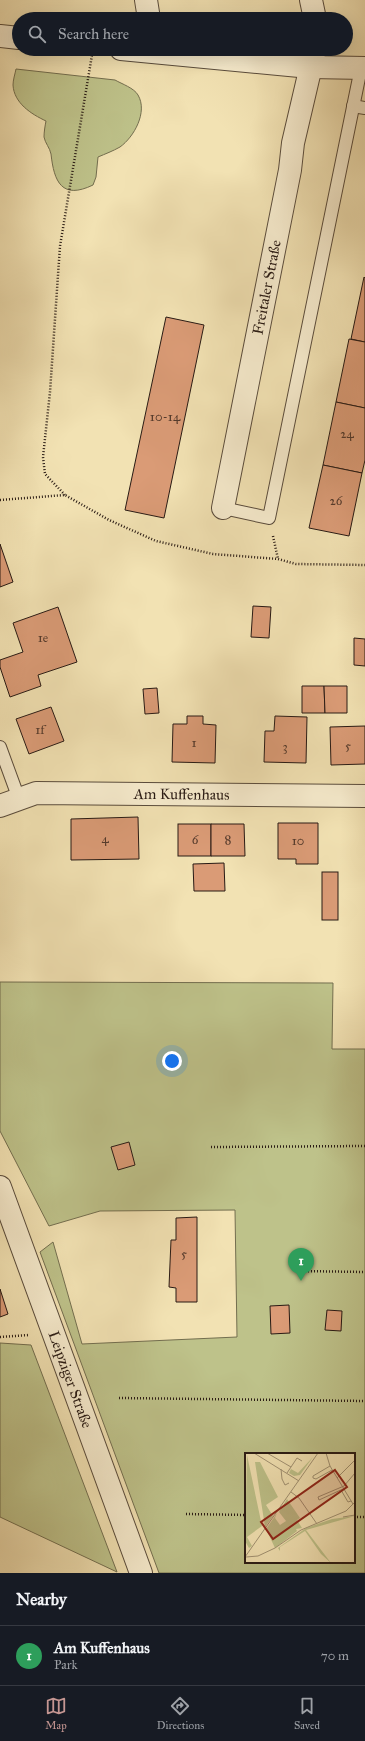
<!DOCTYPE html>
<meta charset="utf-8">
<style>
body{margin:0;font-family:"IM FELL Great Primer",serif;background:#242831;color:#f1f3f6}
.you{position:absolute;left:172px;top:1061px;width:14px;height:14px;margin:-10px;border:3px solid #fff;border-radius:50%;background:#1a73e8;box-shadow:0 0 0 6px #1a73e833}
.badge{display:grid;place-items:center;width:26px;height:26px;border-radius:50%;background:#c59692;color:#fff;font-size:13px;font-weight:700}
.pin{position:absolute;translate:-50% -33px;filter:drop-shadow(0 1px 2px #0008)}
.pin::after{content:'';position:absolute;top:21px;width:14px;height:12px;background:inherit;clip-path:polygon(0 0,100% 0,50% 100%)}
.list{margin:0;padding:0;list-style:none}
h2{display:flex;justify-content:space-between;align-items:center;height:52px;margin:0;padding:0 16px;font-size:17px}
h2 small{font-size:13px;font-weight:400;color:#9ea1a6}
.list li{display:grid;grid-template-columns:26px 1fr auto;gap:12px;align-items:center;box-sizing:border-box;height:60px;padding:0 16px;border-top:1px solid #363941}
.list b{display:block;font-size:15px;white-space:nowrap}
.list p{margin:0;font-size:13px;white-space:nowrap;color:#9ea1a6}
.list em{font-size:13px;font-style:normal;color:#9ea1a6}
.icon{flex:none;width:22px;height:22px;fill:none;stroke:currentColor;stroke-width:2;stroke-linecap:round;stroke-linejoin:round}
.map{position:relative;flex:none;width:365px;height:1573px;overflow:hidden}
.search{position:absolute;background:#171b24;box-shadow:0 4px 16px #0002;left:12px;right:12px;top:12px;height:44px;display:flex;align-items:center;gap:10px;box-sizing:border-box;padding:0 14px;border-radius:22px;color:#9ea1a6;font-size:15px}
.sheet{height:112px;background:#171b24}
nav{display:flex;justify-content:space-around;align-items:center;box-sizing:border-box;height:56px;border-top:1px solid #363941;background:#171b24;font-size:11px;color:#9ea1a6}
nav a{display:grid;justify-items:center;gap:2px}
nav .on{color:#c59692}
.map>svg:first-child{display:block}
.green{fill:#bec28a;stroke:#736e4f;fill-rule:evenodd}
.building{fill:#da9b76;stroke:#281a14}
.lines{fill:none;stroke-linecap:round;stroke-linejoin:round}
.service-casing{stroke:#5a4c3c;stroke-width:14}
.minor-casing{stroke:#5a4c3c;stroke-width:24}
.tertiary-casing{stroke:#5a4c3c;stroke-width:24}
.path{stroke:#281a14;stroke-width:2.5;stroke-dasharray:1 2;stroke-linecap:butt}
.service{stroke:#f7ecce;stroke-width:12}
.minor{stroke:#f7ecce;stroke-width:22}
.tertiary{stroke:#f7ecce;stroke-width:22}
.labels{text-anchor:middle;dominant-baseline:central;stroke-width:4;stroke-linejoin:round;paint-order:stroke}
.number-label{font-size:13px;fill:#543a2c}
.street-label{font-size:15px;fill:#281a14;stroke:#f7ecce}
.inset-road{fill:none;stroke:#a19273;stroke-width:1}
.view{fill:#8f2418;fill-opacity:0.15;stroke:#8f2418;stroke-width:2}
.inset-edge{fill:none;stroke:#281a14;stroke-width:2}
</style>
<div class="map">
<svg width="365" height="1573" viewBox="0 0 365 1573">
<rect width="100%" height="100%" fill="#f2e2b3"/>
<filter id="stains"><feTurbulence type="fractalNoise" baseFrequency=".005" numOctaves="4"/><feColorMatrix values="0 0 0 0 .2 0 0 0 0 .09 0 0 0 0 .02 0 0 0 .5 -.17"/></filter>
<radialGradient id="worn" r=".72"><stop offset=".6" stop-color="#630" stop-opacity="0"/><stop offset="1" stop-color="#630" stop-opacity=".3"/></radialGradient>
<g class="green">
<path d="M16,69L115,80C122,84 134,88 138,95C148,112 134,137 120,147C113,151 105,154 98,157L96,177L93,185C62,200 54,182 51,154C50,148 45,143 44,137C44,132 45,126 46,121C31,114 14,103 13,85C13,80 15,74 16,69Z"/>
<path d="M0,982L333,983L332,1049H365V1573H159L40,1252L53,1242L82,1344L237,1337L235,1210L100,1211L49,1226L0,1131ZM246,1454H354V1562H246Z"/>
<path d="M0,1343L31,1345L117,1572L0,1517Z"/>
</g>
<g class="building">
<path d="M364,277L365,278V342L351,339Z"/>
<path d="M166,317L204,325L164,518L125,510Z"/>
<path d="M349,339L365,342V408L336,402Z"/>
<path d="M336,402L365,408V460L362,473L323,465Z"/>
<path d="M323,465L362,473L349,536L309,528Z"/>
<path d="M0,544L13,582L0,587Z"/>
<path d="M253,606L271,607L269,638L251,637Z"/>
<path d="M58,607L77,662L38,675L41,686L10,697L0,667V660L23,652L13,623Z"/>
<path d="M354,638L365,639V666L354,665Z"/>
<path d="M302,686H324L325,713H302Z"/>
<path d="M324,686H347V713H325Z"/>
<path d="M157,688L159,713L145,714L143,689Z"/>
<path d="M51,707L64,741L29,754L16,719Z"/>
<path d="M187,716H203V724L216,725L215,763L172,762L173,724H187Z"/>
<path d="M275,716L307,717L306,763L264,762L265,731H274Z"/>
<path d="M365,726V764L331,765L330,727Z"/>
<path d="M138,817L139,859L71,860V819Z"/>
<path d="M278,823H318V864H296V859H278Z"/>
<rect x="178" y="824" width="33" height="32"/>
<path d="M211,824H244L245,856H211Z"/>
<path d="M224,863L225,891H194L193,864Z"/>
<rect x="322" y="872" width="16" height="48"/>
<path d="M129,1142L135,1165L118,1170L111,1147Z"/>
<path d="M197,1217V1302H176V1288L169,1287L171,1240H176V1218Z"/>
<path d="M0,1289L8,1314L0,1317Z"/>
<path d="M289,1305L290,1333L271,1334L270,1306Z"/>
<path d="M327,1310L342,1311L341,1331L325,1330Z"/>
</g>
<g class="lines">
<g class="service-casing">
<g id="service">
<path d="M353,106L365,108"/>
<path d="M223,508L269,518L361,68"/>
<path d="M0,747L19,799"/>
</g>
</g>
<g class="minor-casing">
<g id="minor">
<path d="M146,0L149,19"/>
<path d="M311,0L315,19"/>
<path d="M0,36L19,38"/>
<path d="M121,49L310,67L365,68"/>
<path id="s1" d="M223,508L290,170L293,143L315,49"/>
<path id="s2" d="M0,806L36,793L365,796"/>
</g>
</g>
<g class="tertiary-casing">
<g id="tertiary">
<path id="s3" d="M0,1187L141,1573"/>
</g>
</g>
<g class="path">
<path d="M65,495L45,474L43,457L50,392L60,246L93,49"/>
<path d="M0,500L65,495L109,520L156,541L213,554L278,559L296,564L365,565"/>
<path d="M273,536L278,559"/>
<path d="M211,1147L365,1146"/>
<path d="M299,1271L365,1272"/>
<path d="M0,1337L29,1335"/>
<path d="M119,1398L365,1401"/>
<path d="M186,1514L246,1515"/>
<path d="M354,1517H365"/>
</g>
<use href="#service" class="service"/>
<use href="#minor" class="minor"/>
<use href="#tertiary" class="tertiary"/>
</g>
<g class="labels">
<g class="number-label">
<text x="165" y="417">10-14</text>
<text x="347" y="434">24</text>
<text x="336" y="501">26</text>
<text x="43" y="638">1e</text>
<text x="40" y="730">1f</text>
<text x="194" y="743">1</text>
<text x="348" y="746">5</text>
<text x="285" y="747">3</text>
<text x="105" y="839">4</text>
<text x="195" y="840">6</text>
<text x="228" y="840">8</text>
<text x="298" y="841">10</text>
<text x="184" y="1254">5</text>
</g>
<g class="street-label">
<text stroke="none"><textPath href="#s1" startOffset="225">Freitaler Straße</textPath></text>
<text stroke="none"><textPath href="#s2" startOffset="184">Am Kuffenhaus</textPath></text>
<text stroke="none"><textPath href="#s3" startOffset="205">Leipziger Straße</textPath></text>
</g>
</g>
<g transform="translate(245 1453)">
<rect width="110" height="110" fill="#f2e2b3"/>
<path d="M2,2L17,73L2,84L7,93L4,95L0,88ZM68,4L55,22L49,23L44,20L46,16L53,20ZM10,9H15L33,44L21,52L28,63L20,74ZM42,46L55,65L52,67L57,75L51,76L52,78L30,95L21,76L32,60L30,65L35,72L41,68L34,59ZM110,63L61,77L86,110L76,101L60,78L35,94V98L33,95L61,75L87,66Z" fill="#bec28a"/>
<path class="inset-road" d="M9,0L54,28M22,0L46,14M81,0L85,13L108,51M85,13L68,23V25L71,26L87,17M36,16L37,26L40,32L44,30M42,20L52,5L57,8M92,25L110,7M96,37L103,49L106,48M46,39L54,45L72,71M73,44L99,33L110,20M73,44L74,47L98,36M98,64L110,62M0,104L73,0M1,104L13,103L30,95L56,77L101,58L110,49"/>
<path class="view" d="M90,17L102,34L28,86L16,69Z"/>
<rect width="110" height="110" class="inset-edge"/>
</g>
<rect width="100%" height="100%" filter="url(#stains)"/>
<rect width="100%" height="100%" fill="url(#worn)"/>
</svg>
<div class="you"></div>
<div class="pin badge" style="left:301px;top:1281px;background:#2e9e5b">1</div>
<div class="search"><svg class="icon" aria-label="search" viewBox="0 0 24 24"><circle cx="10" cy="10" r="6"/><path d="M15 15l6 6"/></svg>Search here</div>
</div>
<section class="sheet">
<h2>Nearby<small></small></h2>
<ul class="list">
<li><span class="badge" style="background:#2e9e5b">1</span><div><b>Am Kuffenhaus</b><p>Park</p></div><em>70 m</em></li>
</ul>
</section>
<nav>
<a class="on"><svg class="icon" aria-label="map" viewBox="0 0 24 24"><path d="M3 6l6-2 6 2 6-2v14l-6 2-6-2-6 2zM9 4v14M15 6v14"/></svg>Map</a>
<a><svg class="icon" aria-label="directions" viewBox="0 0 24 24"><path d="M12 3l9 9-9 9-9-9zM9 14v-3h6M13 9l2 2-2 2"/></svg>Directions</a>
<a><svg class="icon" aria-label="saved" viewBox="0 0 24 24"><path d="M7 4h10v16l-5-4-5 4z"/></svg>Saved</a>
</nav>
